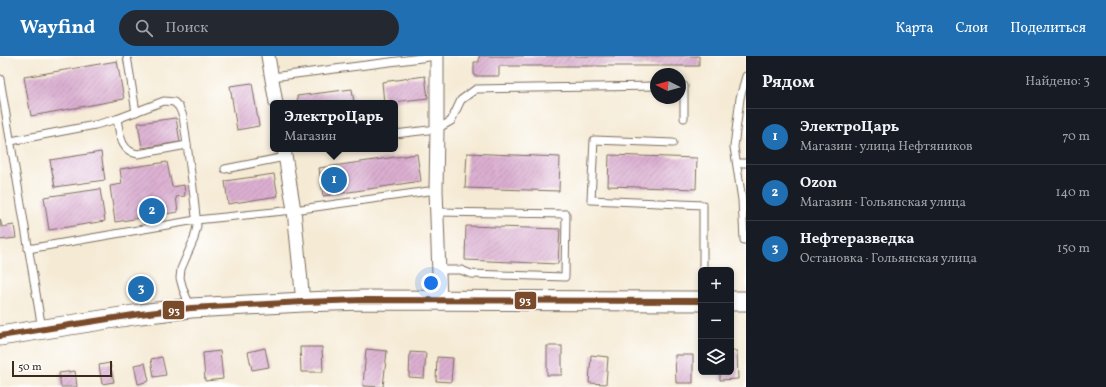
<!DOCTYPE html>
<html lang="ru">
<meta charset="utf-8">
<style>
body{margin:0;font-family:Vollkorn,serif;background:#242831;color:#f1f3f6}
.controls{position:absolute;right:12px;bottom:12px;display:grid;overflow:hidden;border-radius:6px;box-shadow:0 2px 6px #0003}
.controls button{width:36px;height:36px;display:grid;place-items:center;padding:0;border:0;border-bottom:1px solid #363941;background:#171b24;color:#f1f3f6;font:20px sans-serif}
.compass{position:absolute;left:650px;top:12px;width:36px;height:36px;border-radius:50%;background:#171b24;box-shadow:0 2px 6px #0003;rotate:276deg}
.scale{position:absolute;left:12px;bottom:10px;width:100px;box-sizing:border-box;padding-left:4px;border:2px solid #3b2a1e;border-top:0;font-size:11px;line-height:14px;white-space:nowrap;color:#3b2a1e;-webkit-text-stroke:3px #fff;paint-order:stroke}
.you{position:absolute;left:431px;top:227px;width:14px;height:14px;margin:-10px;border:3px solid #fff;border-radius:50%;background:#1a73e8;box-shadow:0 0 0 6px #1a73e833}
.badge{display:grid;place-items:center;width:26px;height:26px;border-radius:50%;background:#1f6fb2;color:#fff;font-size:13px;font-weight:700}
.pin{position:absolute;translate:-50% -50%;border:2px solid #fff;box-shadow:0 1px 4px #0006}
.popup{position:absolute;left:270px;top:44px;width:128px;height:52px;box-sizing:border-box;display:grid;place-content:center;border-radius:6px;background:#171b24;filter:drop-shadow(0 1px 3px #0005);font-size:13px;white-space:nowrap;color:#9ea1a6}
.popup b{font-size:15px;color:#f1f3f6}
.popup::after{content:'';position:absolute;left:50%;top:100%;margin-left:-8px;border:8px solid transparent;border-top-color:#171b24}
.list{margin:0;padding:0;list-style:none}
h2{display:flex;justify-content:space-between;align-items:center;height:52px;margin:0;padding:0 16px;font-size:17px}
h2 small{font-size:13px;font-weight:400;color:#9ea1a6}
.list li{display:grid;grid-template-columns:26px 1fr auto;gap:12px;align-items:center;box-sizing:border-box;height:56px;padding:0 16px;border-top:1px solid #363941}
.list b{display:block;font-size:15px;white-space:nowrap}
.list p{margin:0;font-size:13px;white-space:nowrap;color:#9ea1a6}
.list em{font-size:13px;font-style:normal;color:#9ea1a6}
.icon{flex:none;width:22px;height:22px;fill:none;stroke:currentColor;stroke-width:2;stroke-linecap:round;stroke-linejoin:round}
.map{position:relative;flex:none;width:746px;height:331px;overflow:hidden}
header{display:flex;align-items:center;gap:24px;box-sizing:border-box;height:56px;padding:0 20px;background:#1f6fb2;color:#fff}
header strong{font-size:19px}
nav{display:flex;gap:22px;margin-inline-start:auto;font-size:14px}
.search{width:280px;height:36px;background:#242831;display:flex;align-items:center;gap:10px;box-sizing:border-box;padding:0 14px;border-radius:22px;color:#9ea1a6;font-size:15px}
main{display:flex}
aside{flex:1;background:#171b24}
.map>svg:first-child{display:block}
.building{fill:url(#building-hatch)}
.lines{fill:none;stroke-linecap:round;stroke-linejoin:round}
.lane-casing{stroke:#7c6d5e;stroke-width:9}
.street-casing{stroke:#7c6d5e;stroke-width:15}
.secondary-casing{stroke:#7c6d5e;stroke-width:21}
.lane{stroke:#fff;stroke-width:7}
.street{stroke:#fff;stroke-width:13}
.secondary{stroke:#fff;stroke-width:19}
.bus-1-casing{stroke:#fff;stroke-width:9}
.bus-1{stroke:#7a4b2a;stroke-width:6}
.line-badge{stroke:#fff;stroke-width:1.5}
.badge-label{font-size:11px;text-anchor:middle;font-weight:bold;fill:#fff}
</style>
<header>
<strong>Wayfind</strong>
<div class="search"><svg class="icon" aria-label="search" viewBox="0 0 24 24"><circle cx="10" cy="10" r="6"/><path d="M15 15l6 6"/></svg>Поиск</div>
<nav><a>Карта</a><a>Слои</a><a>Поделиться</a></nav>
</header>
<main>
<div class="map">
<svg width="746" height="331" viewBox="0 0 746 331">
<defs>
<pattern id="building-hatch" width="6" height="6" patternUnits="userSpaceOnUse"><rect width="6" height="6" fill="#dbafd1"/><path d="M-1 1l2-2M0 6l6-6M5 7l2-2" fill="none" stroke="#b38fa9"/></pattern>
</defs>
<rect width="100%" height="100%" fill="#fff"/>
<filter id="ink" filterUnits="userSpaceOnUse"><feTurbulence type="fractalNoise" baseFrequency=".025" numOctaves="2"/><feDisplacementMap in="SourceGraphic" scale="8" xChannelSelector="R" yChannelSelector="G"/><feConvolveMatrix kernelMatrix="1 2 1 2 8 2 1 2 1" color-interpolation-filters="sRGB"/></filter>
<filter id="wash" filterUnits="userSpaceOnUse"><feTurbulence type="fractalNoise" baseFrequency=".012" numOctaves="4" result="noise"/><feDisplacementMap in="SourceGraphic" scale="16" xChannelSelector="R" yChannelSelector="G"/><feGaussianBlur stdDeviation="0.9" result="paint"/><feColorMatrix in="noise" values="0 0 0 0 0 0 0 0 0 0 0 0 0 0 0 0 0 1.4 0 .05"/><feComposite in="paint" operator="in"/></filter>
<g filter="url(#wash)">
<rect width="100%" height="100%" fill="#f5ead4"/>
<g id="blocks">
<g class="building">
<path d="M479,0H699V10H499V20H474V6H479Z"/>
<path d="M117,5L124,43L31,60L24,21Z"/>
<path d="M425,20L428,42L384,47L382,26Z"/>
<path d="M252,27L259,70L237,74L230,30Z"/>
<path d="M352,33L354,47H298L297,40Z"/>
<path d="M176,62L180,86L142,92L138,67Z"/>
<path d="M101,96L105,124L55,131L50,104Z"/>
<path d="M467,97L560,101L559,135L465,132Z"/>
<path d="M417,98L421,125L323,140L319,112Z"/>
<path d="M609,99L697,102L696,133L608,130Z"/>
<path d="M167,106L172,131L184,129L185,140L176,141L178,156L115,166L110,130L122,128L120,113Z"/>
<path d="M274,118L278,140L228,148L225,125Z"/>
<path d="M100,133L105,165L49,174L44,141Z"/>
<path d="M0,163L2,171L14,169L16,182L0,184Z"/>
<path d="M466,170L560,173L558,208L465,204Z"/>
<rect x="547" y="290" width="15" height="29"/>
<path d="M300,291H322L323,316H301Z"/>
<path d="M265,292L269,311L252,314L248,296Z"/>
<path d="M366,293L387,295L383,331L363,330Z"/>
<path d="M220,295L223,323L205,325L203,297Z"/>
<path d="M731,295H737L738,323L720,324V316H731Z"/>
<path d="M410,296L426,297L424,322L409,321Z"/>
<path d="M591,299L608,301L606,328L589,327Z"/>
<path d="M675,299H693V327H676Z"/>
<path d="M162,301L166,319L154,321L151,303Z"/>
<path d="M437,301L453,302L451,326L436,325Z"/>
<path d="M110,307L114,326L102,328L99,309Z"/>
<path d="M145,307L149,325L138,328L134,309Z"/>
<path d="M75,315L77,331H61L59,317Z"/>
</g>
</g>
</g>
<g filter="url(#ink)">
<use href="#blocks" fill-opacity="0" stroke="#7c6d5e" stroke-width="1"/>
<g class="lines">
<g class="lane-casing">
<g id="lane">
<path d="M127,0L136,56"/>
<path d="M746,20L740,42L734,91L742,144L744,184H746"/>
<path d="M272,21L437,0"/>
<path d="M0,23L42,273"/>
<path d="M680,30H684V62"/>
<path d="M117,63C120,78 120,95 138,98L187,89"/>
<path d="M395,78L437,73L451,65L461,44L476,33L656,30"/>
<path d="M11,85L95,69L117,63L164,45L174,46L179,51L183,60L193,132L197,170L194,183L181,213L180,222L183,233L190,250"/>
<path d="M673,87L594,84L591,144L703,149V214"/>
<path d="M737,107H746"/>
<path d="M225,113L285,101"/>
<path d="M437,156L566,158L565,221L471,218L461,214H439"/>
<path d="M28,193L196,164L294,154L436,134"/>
</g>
</g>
<g class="street-casing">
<g id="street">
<path d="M268,0L276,47"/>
<path d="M437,0V73L436,134L440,245"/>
<path d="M284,93L294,154L303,246"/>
</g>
</g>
<g class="secondary-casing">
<g id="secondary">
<path d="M731,245H746"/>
<path d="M0,280L140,258L191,252L303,246L363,244L701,245"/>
</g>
</g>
<use href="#lane" class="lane"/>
<use href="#street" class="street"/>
<use href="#secondary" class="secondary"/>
<g class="bus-1-casing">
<path id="bus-1" d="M0,280L140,258L191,252L303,246L363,244L701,245"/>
</g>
<use href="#bus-1" class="bus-1"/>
</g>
</g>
<g class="line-badge">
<rect x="514" y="235" width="23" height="19" rx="4" fill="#7a4b2a"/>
<rect x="162" y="244" width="23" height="20" rx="4" fill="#7a4b2a"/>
</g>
<g class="badge-label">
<text x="525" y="248">93</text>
<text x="174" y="258">93</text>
</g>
</svg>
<div class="controls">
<button>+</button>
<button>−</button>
<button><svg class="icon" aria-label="layers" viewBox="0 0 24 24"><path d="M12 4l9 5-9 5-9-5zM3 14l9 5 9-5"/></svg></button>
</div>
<svg class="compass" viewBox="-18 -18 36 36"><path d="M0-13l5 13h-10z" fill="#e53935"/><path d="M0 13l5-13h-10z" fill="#9ea1a6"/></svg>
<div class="scale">50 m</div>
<div class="you"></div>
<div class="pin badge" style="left:334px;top:124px">1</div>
<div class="popup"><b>ЭлектроЦарь</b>Магазин</div>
<div class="pin badge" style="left:152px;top:155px">2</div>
<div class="pin badge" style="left:141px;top:233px">3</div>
</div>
<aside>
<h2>Рядом<small>Найдено: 3</small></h2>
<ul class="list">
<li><span class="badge">1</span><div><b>ЭлектроЦарь</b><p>Магазин · улица Нефтяников</p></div><em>70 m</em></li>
<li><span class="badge">2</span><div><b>Ozon</b><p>Магазин · Гольянская улица</p></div><em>140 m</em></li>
<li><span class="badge">3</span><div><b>Нефтеразведка</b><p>Остановка · Гольянская улица</p></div><em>150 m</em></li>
</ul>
</aside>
</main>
